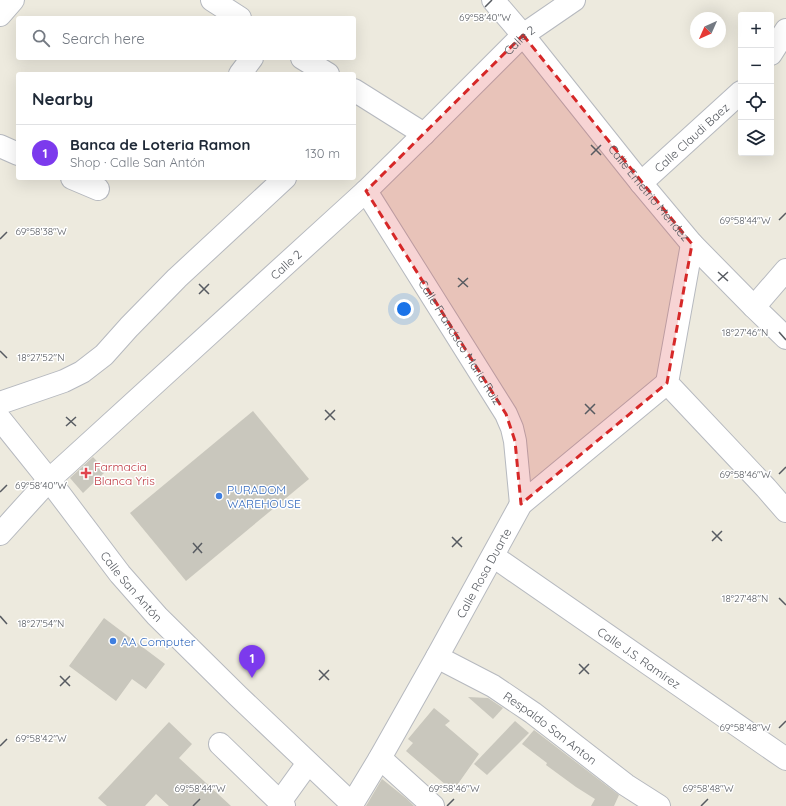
<!DOCTYPE html>
<meta charset="utf-8">
<style>
body{margin:0;font-family:Quicksand,sans-serif;background:#f2f2f3;color:#1f2937}
.controls{position:absolute;right:12px;top:12px;display:grid;overflow:hidden;border-radius:4px;box-shadow:0 4px 16px #0002}
.controls button{width:36px;height:36px;display:grid;place-items:center;padding:0;border:0;border-bottom:1px solid #e0e1e3;background:#fff;color:#1f2937;font:20px sans-serif}
.compass{position:absolute;left:690px;top:12px;width:36px;height:36px;border-radius:50%;background:#fff;box-shadow:0 4px 16px #0002;rotate:225deg}
.you{position:absolute;left:404px;top:309px;width:14px;height:14px;margin:-10px;border:3px solid #fff;border-radius:50%;background:#1a73e8;box-shadow:0 0 0 6px #1a73e833}
.badge{display:grid;place-items:center;width:26px;height:26px;border-radius:50%;background:#7c3aed;color:#fff;font-size:13px;font-weight:700}
.pin{position:absolute;translate:-50% -33px;filter:drop-shadow(0 1px 2px #0008)}
.pin::after{content:'';position:absolute;top:21px;width:14px;height:12px;background:inherit;clip-path:polygon(0 0,100% 0,50% 100%)}
.list{margin:0;padding:0;list-style:none}
h2{display:flex;justify-content:space-between;align-items:center;height:52px;margin:0;padding:0 16px;font-size:17px}
h2 small{font-size:13px;font-weight:400;color:#747a83}
.list li{display:grid;grid-template-columns:26px 1fr auto;gap:12px;align-items:center;box-sizing:border-box;height:56px;padding:0 16px;border-top:1px solid #e0e1e3}
.list b{display:block;font-size:15px;white-space:nowrap}
.list p{margin:0;font-size:13px;white-space:nowrap;color:#747a83}
.list em{font-size:13px;font-style:normal;color:#747a83}
.icon{flex:none;width:22px;height:22px;fill:none;stroke:currentColor;stroke-width:2;stroke-linecap:round;stroke-linejoin:round}
.map{position:relative;flex:none;width:786px;height:806px;overflow:hidden}
.search{position:absolute;background:#fff;box-shadow:0 4px 16px #0002;left:16px;top:16px;width:340px;height:44px;display:flex;align-items:center;gap:10px;box-sizing:border-box;padding:0 14px;border-radius:4px;color:#747a83;font-size:15px}
.panel{position:absolute;background:#fff;box-shadow:0 4px 16px #0002;left:16px;top:72px;width:340px;height:108px;border-radius:4px}
.map>svg:first-child{display:block}
.building{fill:#c9c7bd}
.lines{fill:none;stroke-linecap:round;stroke-linejoin:round}
.minor-casing{stroke:#b6b9bf;stroke-width:24}
.minor{stroke:#fff;stroke-width:22}
.marked{fill:#d62828;fill-opacity:0.2;stroke:#d62828;stroke-width:3;stroke-dasharray:8 5;stroke-linejoin:round}
.ticks{fill:none;stroke:#575b61;stroke-width:1.5}
.health-dot{fill:#e0444e;stroke:#fff;stroke-width:1.5}
.shop-dot{fill:#3f7fe0;stroke:#fff;stroke-width:1.5}
.labels{text-anchor:middle;dominant-baseline:central;stroke-width:3;stroke-linejoin:round;paint-order:stroke}
.street-label{font-size:12px;fill:#575b61;stroke:#fff}
.health-label{font-size:12px;fill:#be3a42;stroke:#fff;text-anchor:start}
.shop-label{font-size:12px;fill:#366cbe;stroke:#fff;text-anchor:start}
.ticks-label{font-size:10px;text-anchor:middle;fill:#575b61;stroke:#fff;stroke-width:3;stroke-linejoin:round;paint-order:stroke}
</style>
<div class="map">
<svg width="786" height="806" viewBox="0 0 786 806">
<rect width="100%" height="100%" fill="#edeade"/>
<g class="building">
<path d="M253,411L309,479L186,581L130,513Z"/>
<path d="M93,457L106,471L83,493L70,478Z"/>
<path d="M104,618L165,664L146,689L132,679L116,701L69,666Z"/>
<path d="M468,697L488,698L503,708L493,719Z"/>
<path d="M434,708L450,721L445,725L479,754L453,791L406,751L413,743L408,739Z"/>
<path d="M515,721L529,733L487,775L474,764Z"/>
<path d="M169,722L192,744L179,758L231,806H169L156,794L145,806H107L98,798Z"/>
<path d="M534,730L619,795L614,806H591L595,799L576,787L546,765L547,763L522,744Z"/>
<path d="M382,779L407,799L414,806H366Z"/>
</g>
<g class="lines">
<g class="minor-casing">
<g id="minor">
<path d="M212,0L240,18"/>
<path id="s1" d="M493,0L523,35L641,183L692,244L754,307L786,338"/>
<path d="M0,15L13,0"/>
<path d="M771,54L786,30"/>
<path d="M302,58L328,74"/>
<path d="M240,74L252,58"/>
<path d="M354,90L424,134"/>
<path d="M0,146L18,154"/>
<path d="M72,178L98,189"/>
<path id="s2" d="M641,183L741,92"/>
<path id="s3" d="M366,191L506,414L512,428L515,441L521,504"/>
<path d="M692,244L667,383L766,488L786,511"/>
<path d="M754,307L786,270"/>
<path d="M0,403L64,381L82,372L104,355L129,327L177,278L285,178"/>
<path id="s4" d="M0,419L49,480L120,574L157,616L238,696L352,804"/>
<path id="s5" d="M0,534L49,480L366,191L424,134L523,35L574,0"/>
<path id="s6" d="M493,556L786,759"/>
<path id="s7" d="M437,657L493,686L533,713L626,785L659,806"/>
<path d="M220,744L284,806"/>
<path d="M380,758L433,806"/>
<path d="M280,802L308,763"/>
<path id="s8" d="M351,806L380,758L437,657L521,504L667,383"/>
</g>
</g>
<use href="#minor" class="minor"/>
</g>
<path class="marked" d="M523,35L692,244L667,383L521,504L515,441L506,414L366,191Z"/>
<path class="ticks" d="M485,7L492,0M591,145L601,155M591,155L601,145M779,220L786,213M0,239L7,232M718,272L728,281M458,278L468,287M718,281L728,272M199,284L209,294M458,287L468,278M199,294L209,284M779,332L786,340M0,351L7,358M585,404L595,414M325,410L335,420M585,414L595,404M66,417L76,426M325,420L335,410M66,426L76,417M779,474L786,467M0,492L7,485M712,531L722,541M452,537L462,547M712,541L722,531M193,543L202,553M452,547L462,537M193,553L202,543M779,598L786,605M0,616L7,624M579,664L589,674M319,670L329,680M579,674L589,664M60,676L70,686M319,680L329,670M60,686L70,676M779,728L786,721M0,746L7,739M193,806L200,799M447,806L454,799M701,806L708,799"/>
<path class="health-dot" d="M84 467h4v4h4v4h-4v4h-4v-4h-4v-4h4z"/>
<g class="shop-dot">
<circle cx="219" cy="496" r="4"/>
<circle cx="113" cy="641" r="4"/>
</g>
<g class="labels">
<g class="street-label">
<text stroke="none"><textPath href="#s5" startOffset="717">Calle 2</textPath></text>
<text stroke="none"><textPath href="#s2" startOffset="68">Calle Claudi Baez</textPath></text>
<text stroke="none"><textPath href="#s1" startOffset="248">Calle Emetrio Mendez</textPath></text>
<text stroke="none"><textPath href="#s5" startOffset="393">Calle 2</textPath></text>
<text stroke="none"><textPath href="#s3" startOffset="178">Calle Francisco Maria Ruiz</textPath></text>
<text stroke="none"><textPath href="#s8" startOffset="268">Calle Rosa Duarte</textPath></text>
<text stroke="none"><textPath href="#s4" startOffset="213">Calle San Antón</textPath></text>
<text stroke="none"><textPath href="#s6" startOffset="178">Calle J.S. Ramirez</textPath></text>
<text stroke="none"><textPath href="#s7" startOffset="134">Respaldo San Anton</textPath></text>
</g>
<g class="health-label">
<text x="94" y="466">Farmacia<tspan x="94" dy="14">Blanca Yris</tspan></text>
</g>
<g class="shop-label">
<text x="227" y="489">PURADOM<tspan x="227" dy="14">WAREHOUSE</tspan></text>
<text x="121" y="641">AA Computer</text>
</g>
</g>
<g class="ticks-label">
<text x="485" y="21">69°58'40"W</text>
<text x="745" y="224">69°58'44"W</text>
<text x="41" y="235">69°58'38"W</text>
<text x="745" y="336">18°27'46"N</text>
<text x="41" y="361">18°27'52"N</text>
<text x="745" y="478">69°58'46"W</text>
<text x="41" y="489">69°58'40"W</text>
<text x="745" y="602">18°27'48"N</text>
<text x="41" y="627">18°27'54"N</text>
<text x="745" y="731">69°58'48"W</text>
<text x="41" y="742">69°58'42"W</text>
<text x="200" y="792">69°58'44"W</text>
<text x="454" y="792">69°58'46"W</text>
<text x="708" y="792">69°58'48"W</text>
</g>
</svg>
<div class="controls">
<button>+</button>
<button>−</button>
<button><svg class="icon" aria-label="locate" viewBox="0 0 24 24"><circle cx="12" cy="12" r="6"/><path d="M12 2v4M12 18v4M2 12h4M18 12h4"/></svg></button>
<button><svg class="icon" aria-label="layers" viewBox="0 0 24 24"><path d="M12 4l9 5-9 5-9-5zM3 14l9 5 9-5"/></svg></button>
</div>
<svg class="compass" viewBox="-18 -18 36 36"><path d="M0-13l5 13h-10z" fill="#e53935"/><path d="M0 13l5-13h-10z" fill="#747a83"/></svg>
<div class="you"></div>
<div class="pin badge" style="left:252px;top:678px">1</div>
<div class="search"><svg class="icon" aria-label="search" viewBox="0 0 24 24"><circle cx="10" cy="10" r="6"/><path d="M15 15l6 6"/></svg>Search here</div>
<section class="panel">
<h2>Nearby<small></small></h2>
<ul class="list">
<li><span class="badge">1</span><div><b>Banca de Loteria Ramon</b><p>Shop · Calle San Antón</p></div><em>130 m</em></li>
</ul>
</section>
</div>
